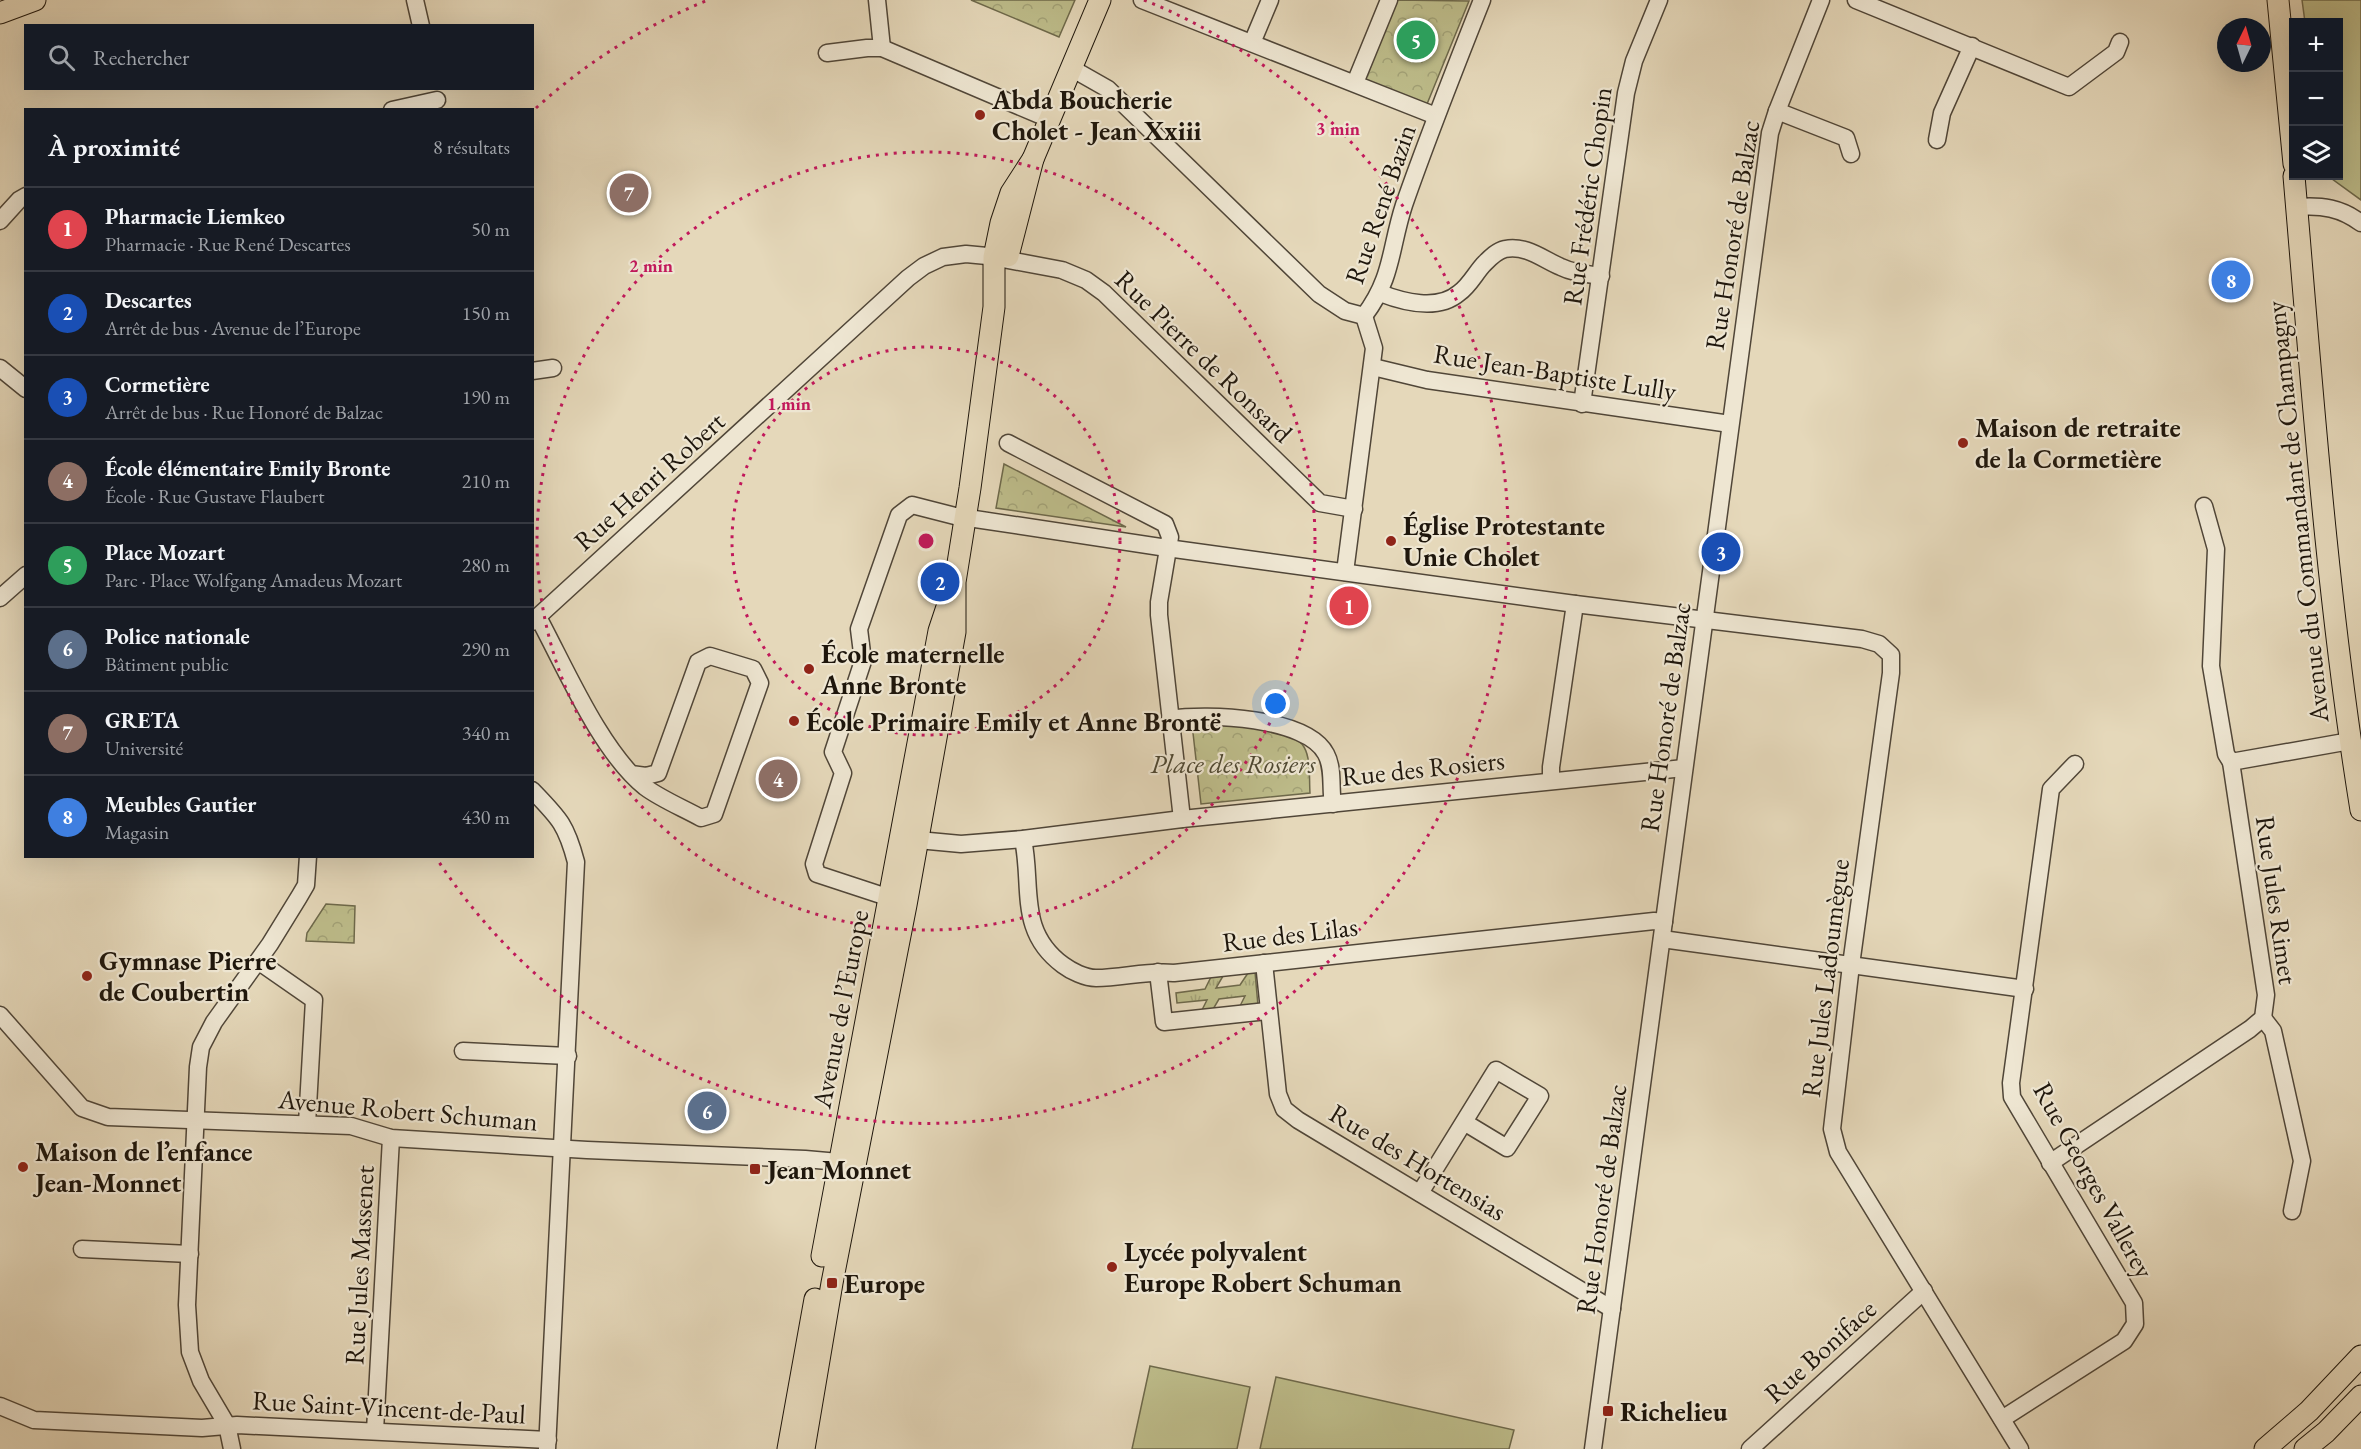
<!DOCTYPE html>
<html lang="fr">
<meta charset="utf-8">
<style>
body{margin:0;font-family:"EB Garamond",serif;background:#20242c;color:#f1f3f6}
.controls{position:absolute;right:18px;top:18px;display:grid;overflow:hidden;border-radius:0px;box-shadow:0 6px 24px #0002}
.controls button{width:54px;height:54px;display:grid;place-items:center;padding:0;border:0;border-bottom:2px solid #363941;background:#171b24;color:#f1f3f6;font:30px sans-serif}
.compass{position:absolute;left:2217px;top:18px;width:54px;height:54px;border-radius:50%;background:#171b24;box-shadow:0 6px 24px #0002;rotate:5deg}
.you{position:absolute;left:1276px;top:704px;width:21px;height:21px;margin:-15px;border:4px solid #fff;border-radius:50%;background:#1a73e8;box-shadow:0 0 0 9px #1a73e833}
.badge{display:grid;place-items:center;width:39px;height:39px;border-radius:50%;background:#7c3aed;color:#fff;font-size:20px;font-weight:700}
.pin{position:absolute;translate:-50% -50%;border:3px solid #fff;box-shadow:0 2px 6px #0006}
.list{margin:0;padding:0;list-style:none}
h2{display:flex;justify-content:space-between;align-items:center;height:78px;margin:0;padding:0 24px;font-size:26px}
h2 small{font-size:20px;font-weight:400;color:#9ea1a6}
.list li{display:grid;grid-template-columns:39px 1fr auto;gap:18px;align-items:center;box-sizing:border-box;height:84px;padding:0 24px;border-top:2px solid #363941}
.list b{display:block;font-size:22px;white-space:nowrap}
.list p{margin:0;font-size:20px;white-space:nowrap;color:#9ea1a6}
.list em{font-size:20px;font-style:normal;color:#9ea1a6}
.icon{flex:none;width:33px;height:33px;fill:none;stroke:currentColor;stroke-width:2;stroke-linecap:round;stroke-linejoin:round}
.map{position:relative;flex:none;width:2361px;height:1449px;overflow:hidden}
.search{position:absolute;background:#171b24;box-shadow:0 6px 24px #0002;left:24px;top:24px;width:510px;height:66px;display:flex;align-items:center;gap:15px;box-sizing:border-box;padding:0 21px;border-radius:0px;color:#9ea1a6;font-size:22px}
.panel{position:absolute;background:#171b24;box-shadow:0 6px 24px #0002;left:24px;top:108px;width:510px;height:750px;border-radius:0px}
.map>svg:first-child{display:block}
.grass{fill:url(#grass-tufts);stroke:#6e694b;stroke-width:1.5}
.park{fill:url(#park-crowns);stroke:#6e694b;stroke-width:1.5}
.garden{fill:#bdbc8a;stroke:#6e694b;stroke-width:1.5}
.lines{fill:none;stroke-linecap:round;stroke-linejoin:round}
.minor-casing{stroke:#504638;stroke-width:19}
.major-casing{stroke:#1e160c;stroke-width:23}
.minor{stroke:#eee6d2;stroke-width:16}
.major{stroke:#e5d8ba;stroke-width:21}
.ring{fill:none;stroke:#c2185b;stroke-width:3;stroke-dasharray:3 6}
.poi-dot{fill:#8f2418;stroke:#eee6d2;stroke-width:2}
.labels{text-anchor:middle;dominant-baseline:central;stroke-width:4.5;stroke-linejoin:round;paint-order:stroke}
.poi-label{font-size:27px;font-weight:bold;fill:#1e160c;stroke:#eee6d2;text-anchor:start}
.street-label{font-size:27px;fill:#1e160c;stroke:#eee6d2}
.park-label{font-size:27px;font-style:italic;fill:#4e4832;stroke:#eee6d2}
.centre{fill:#c2185b;stroke:#eee6d2;stroke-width:3}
.ring-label{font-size:18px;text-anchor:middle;font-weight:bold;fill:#c2185b;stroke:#eee6d2;stroke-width:4.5;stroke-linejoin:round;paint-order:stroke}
</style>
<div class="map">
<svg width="2361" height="1449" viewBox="0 0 2361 1449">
<defs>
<pattern id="grass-tufts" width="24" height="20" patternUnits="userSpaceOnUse" patternTransform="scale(1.5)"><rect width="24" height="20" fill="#bdbc8a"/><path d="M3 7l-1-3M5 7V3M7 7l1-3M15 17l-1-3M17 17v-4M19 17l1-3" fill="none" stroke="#a2a176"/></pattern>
<pattern id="park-crowns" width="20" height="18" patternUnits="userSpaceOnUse" patternTransform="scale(1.5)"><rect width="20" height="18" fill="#bdbc8a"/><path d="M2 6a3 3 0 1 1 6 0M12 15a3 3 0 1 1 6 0" fill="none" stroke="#a2a176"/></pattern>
</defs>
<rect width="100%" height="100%" fill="#e5d8ba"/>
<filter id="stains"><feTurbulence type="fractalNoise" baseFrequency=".00333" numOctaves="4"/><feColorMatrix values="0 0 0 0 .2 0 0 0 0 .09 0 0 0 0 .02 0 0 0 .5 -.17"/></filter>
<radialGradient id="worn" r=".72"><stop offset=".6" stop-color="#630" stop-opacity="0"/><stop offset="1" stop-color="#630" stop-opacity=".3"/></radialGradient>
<path class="grass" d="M1255,972L1258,1006L1239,1008L1245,996L1219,999L1212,1011L1201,1012L1207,1000L1177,1003L1176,993L1205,989L1211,977L1223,976L1216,988L1240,985L1248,973Z"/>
<g class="park">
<path d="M971,0H1075L1059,37Z"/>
<path d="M1396,0L1469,1L1427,104L1364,80Z"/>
<path d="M1004,464L1126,527L996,508Z"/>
<path d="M1192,724C1217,726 1290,724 1304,747C1311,759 1309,779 1310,793L1201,804Z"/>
<path d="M326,904L355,906L354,943L306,941L307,933Z"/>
</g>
<g class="garden">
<path d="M2302,0H2361V200L2328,176H2338V22H2305Z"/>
<path d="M1150,1366L1250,1387L1237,1449H1132Z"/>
<path d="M1276,1377L1514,1430L1509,1449H1260Z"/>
</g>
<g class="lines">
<g class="minor-casing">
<g id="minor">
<path d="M415,0L421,26"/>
<path d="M877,0L882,48"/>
<path d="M1142,0L1436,116"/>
<path d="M1856,0L2069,87L2116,52L2120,42"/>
<path d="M1252,43L1270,0"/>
<path d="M827,53L867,48H882L1049,119"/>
<path d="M1071,68L1108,89L1319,294L1345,311L1364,316"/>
<path d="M1355,83L1389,0"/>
<path d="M392,110L437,100"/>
<path d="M1777,111L1846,138L1851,154"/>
<path d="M1937,140L1942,113L1972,46"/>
<path d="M2297,207C2322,205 2341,208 2361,223"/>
<path d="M0,221L19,200L26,196"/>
<path d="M1380,293C1403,302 1438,311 1459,293C1469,286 1475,274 1483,265C1489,259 1496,251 1505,249C1527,245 1542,259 1561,267C1573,273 1587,274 1601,276"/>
<path d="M1364,316C1393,278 1390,248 1404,205C1428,136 1455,68 1482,0"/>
<path d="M1373,367L1427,380L1730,424"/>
<path d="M0,368L26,389"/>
<path d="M532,371L553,368"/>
<path d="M1582,404L1626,93L1634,61L1659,0"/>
<path d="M1008,443L1165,524L1170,537L1159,602V615L1182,819"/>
<path d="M2204,506L2216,549L2211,666L2226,754L2231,762"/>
<path d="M1345,572L1374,348L1364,316"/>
<path d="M0,598L26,575"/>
<path d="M538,617C565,667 601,752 645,787C661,799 683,808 701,818L714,814L760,683L753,669L710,656L698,662L658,773L646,776L631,774"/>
<path d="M532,622L908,278L924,266L943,257L966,254L987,256L1062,270L1086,280L1104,293L1320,503L1354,509"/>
<path d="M1170,719C1207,713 1307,717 1326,754C1334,769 1330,788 1333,804"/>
<path d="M1551,780V767L1575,604"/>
<path d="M532,790C559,818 566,824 576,862L547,1449"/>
<path d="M1023,839C1033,887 1017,931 1063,965C1071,971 1085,978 1096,978C1123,978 1148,970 1174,973L1654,921L1664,922"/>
<path d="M918,840L961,844L1023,839L1182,819L1684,768"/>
<path d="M890,898L817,874L814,864L843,773L833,752L863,661L859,629L899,515L912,505L955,516L1167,548L1575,604L1862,639L1879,644L1891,655V673L1851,965L1832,1129L1838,1152L2020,1449"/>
<path d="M1662,939L2025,989"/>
<path d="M258,961L314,1000L307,1124"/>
<path d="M1264,963L1278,1094L1284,1109L1298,1120L1612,1309"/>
<path d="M1158,972L1164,1022L1267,1011"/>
<path d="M0,1015L82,1108L108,1117L351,1126L391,1138L587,1150L805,1159L850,1163"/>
<path d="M2263,1018L2273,1031L2302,1161L2292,1211"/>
<path d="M463,1051L568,1056"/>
<path d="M2050,1163L2250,1029L2263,1018L2266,995L2231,762L2350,741"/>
<path d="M1420,1193L1496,1070L1540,1096L1507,1148L1464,1122"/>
<path d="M82,1249L190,1254"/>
<path d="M0,1406L34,1420L202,1428L237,1425L548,1440"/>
<path d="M2002,1419L2124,1341L2135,1324L2134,1303L2012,1097L2011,1083L2051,789L2075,764"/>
<path d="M375,1431L391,1138"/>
<path d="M232,1449L227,1425L201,1381L190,1352L187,1305L198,1067L201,1047L214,1022L270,944L299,897L306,885L308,856"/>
<path d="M1593,1449L1770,133L1777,111L1821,0"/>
<path d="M1750,1449L1924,1291"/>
</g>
</g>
<g class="major-casing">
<g id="major">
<path d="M2278,0L2294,164"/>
<path d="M0,13L35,0"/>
<path d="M2294,176C2312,387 2327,600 2361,810"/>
<path d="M1008,256L1033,159L1100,0"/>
<path d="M822,1256L939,631L949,601"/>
<path d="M788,1449L815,1299"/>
<path d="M804,1449L832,1283L906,905L955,632V582L970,488L994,307V257L1001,223L1011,193L1033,159"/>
<path d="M2265,1449L2309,1411L2361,1356"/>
<path d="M2305,1449L2326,1432L2361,1396"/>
</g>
</g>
<use href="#minor" class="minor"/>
<use href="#major" class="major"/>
</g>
<g class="ring">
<circle cx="926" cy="541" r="194"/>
<circle cx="926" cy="541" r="389"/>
<path d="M536 108A583 583 0 0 1 708 0M1144 0A583 583 0 1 1 437 859"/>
</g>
<g class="poi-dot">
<circle cx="980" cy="115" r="6"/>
<circle cx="1963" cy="443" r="6"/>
<circle cx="1391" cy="541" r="6"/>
<circle cx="809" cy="669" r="6"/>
<circle cx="794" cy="721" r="6"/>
<circle cx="87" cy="976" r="6"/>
<circle cx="23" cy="1167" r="6"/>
<rect x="749" y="1163" width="12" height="12" rx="3"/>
<circle cx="1112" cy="1267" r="6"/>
<rect x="826" y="1277" width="12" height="12" rx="3"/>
<rect x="1602" y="1405" width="12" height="12" rx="3"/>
</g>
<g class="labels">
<g class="poi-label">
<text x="992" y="99">Abda Boucherie<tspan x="992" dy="31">Cholet - Jean Xxiii</tspan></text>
<text x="1975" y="427">Maison de retraite<tspan x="1975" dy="31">de la Cormetière</tspan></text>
<text x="1403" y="525">Église Protestante<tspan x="1403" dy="31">Unie Cholet</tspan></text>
<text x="821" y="653">École maternelle<tspan x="821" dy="31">Anne Bronte</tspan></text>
<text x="806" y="721">École Primaire Emily et Anne Brontë</text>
<text x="99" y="960">Gymnase Pierre<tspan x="99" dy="31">de Coubertin</tspan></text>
<text x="35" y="1151">Maison de l’enfance<tspan x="35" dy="31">Jean-Monnet</tspan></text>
<text x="767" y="1169">Jean Monnet</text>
<text x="1124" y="1251">Lycée polyvalent<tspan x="1124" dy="31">Europe Robert Schuman</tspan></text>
<text x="844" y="1283">Europe</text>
<text x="1620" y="1411">Richelieu</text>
</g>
<g class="street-label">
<text transform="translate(1587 196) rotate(-82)">Rue Frédéric Chopin</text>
<text transform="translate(1380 204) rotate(-71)">Rue René Bazin</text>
<text transform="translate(1732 235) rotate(-81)">Rue Honoré de Balzac</text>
<text transform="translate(1204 356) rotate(44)">Rue Pierre de Ronsard</text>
<text transform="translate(1555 372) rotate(9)">Rue Jean-Baptiste Lully</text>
<text transform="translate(649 481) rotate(-42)">Rue Henri Robert</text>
<text transform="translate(2297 512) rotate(-96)">Avenue du Commandant de Champagny</text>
<text transform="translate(1665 717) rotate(-82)">Rue Honoré de Balzac</text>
<text transform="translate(1423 768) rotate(-6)">Rue des Rosiers</text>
<text transform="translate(2277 900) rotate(82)">Rue Jules Rimet</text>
<text transform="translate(1290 934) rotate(-7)">Rue des Lilas</text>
<text transform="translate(1825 978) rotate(-83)">Rue Jules Ladoumègue</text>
<text transform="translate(840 1009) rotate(-79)">Avenue de l’Europe</text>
<text transform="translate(408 1110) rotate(5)">Avenue Robert Schuman</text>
<text transform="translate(1418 1162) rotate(31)">Rue des Hortensias</text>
<text transform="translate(2094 1180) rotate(61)">Rue Georges Vallerey</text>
<text transform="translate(1601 1199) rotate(-82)">Rue Honoré de Balzac</text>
<text transform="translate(359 1265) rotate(-87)">Rue Jules Massenet</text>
<text transform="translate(1820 1351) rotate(-42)">Rue Boniface</text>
<text transform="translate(389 1407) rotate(3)">Rue Saint-Vincent-de-Paul</text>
</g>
<g class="park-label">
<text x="1233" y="763">Place des Rosiers</text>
</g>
</g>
<circle cx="926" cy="541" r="9" class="centre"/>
<g class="ring-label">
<text x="1338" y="135">3 min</text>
<text x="651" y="272">2 min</text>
<text x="789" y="410">1 min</text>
</g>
<rect width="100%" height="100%" filter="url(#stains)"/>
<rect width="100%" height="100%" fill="url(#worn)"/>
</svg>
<div class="controls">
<button>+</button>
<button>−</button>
<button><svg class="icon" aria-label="layers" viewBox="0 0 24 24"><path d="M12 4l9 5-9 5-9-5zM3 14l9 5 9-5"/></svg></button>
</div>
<svg class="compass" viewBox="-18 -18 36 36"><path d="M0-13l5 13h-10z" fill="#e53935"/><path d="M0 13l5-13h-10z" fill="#9ea1a6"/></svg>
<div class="you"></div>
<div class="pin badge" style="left:1349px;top:606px;background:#e0444e">1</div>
<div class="pin badge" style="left:940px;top:582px;background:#1a4fb4">2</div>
<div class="pin badge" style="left:1721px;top:552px;background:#1a4fb4">3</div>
<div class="pin badge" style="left:778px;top:779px;background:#8d6e63">4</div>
<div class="pin badge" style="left:1416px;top:40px;background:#2e9e5b">5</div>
<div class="pin badge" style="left:707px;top:1111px;background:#5c6f8a">6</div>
<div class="pin badge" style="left:629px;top:193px;background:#8d6e63">7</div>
<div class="pin badge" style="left:2231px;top:280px;background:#3f7fe0">8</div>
<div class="search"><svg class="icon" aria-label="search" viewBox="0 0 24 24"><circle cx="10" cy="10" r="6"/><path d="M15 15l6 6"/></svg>Rechercher</div>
<section class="panel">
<h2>À proximité<small>8 résultats</small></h2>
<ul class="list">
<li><span class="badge" style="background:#e0444e">1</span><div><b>Pharmacie Liemkeo</b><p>Pharmacie · Rue René Descartes</p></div><em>50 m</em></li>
<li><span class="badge" style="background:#1a4fb4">2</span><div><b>Descartes</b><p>Arrêt de bus · Avenue de l’Europe</p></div><em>150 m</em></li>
<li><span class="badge" style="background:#1a4fb4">3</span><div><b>Cormetière</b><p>Arrêt de bus · Rue Honoré de Balzac</p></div><em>190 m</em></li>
<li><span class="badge" style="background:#8d6e63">4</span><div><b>École élémentaire Emily Bronte</b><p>École · Rue Gustave Flaubert</p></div><em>210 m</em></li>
<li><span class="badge" style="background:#2e9e5b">5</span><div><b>Place Mozart</b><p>Parc · Place Wolfgang Amadeus Mozart</p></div><em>280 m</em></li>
<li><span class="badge" style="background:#5c6f8a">6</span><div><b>Police nationale</b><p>Bâtiment public</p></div><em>290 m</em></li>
<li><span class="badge" style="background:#8d6e63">7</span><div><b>GRETA</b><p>Université</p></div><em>340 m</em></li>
<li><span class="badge" style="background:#3f7fe0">8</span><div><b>Meubles Gautier</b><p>Magasin</p></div><em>430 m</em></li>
</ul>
</section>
</div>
